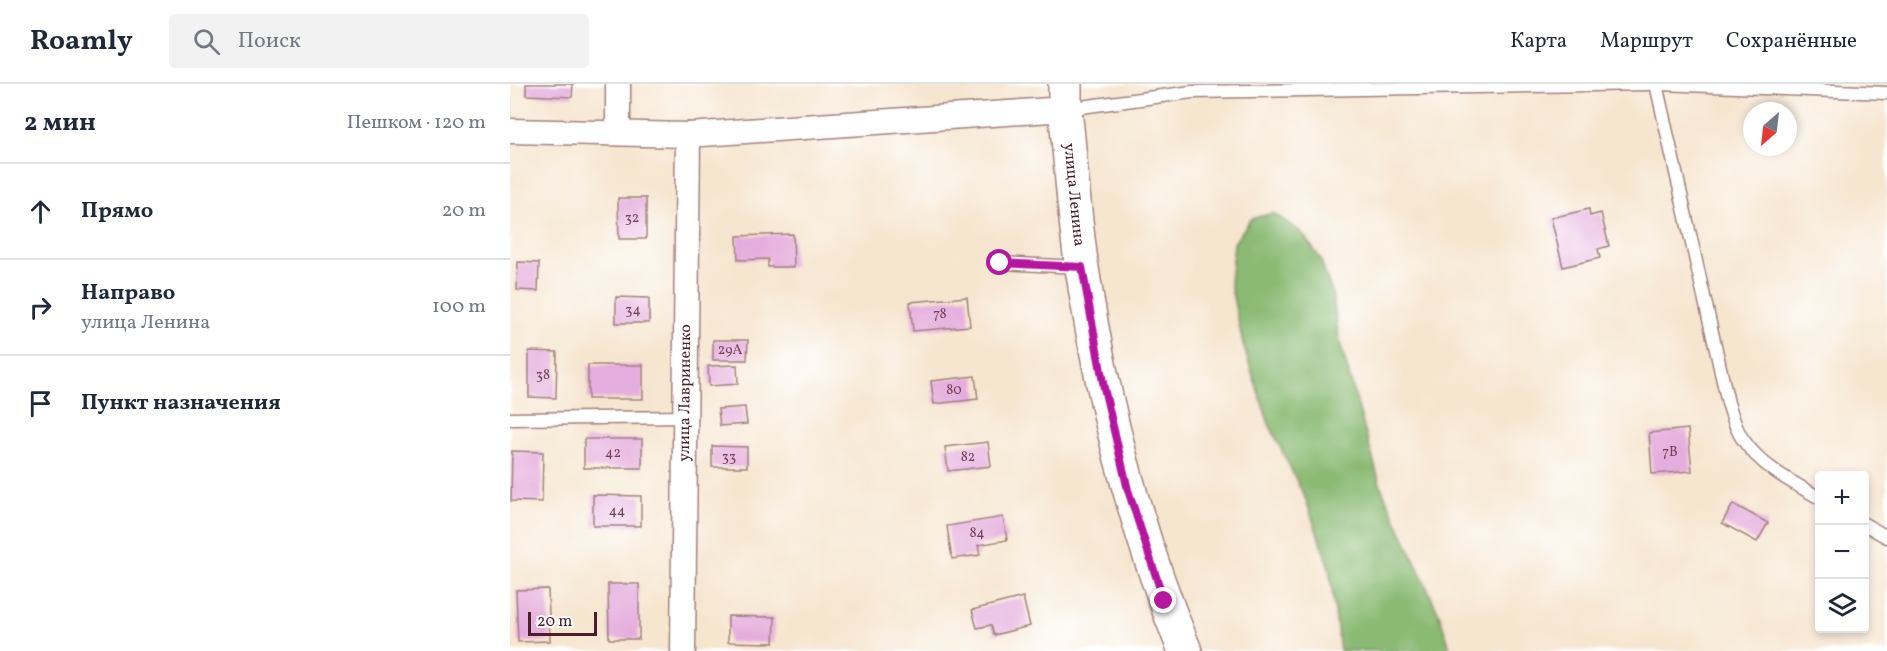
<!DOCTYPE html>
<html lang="ru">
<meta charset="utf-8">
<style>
body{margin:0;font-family:Vollkorn,serif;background:#f2f2f3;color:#1f2937}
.controls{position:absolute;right:18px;bottom:18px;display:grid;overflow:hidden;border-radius:6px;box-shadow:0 3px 9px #0003}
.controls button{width:54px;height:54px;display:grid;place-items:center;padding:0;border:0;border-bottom:2px solid #e0e1e3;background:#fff;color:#1f2937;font:30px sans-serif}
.compass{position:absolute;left:1233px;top:18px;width:54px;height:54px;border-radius:50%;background:#fff;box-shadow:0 3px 9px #0003;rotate:208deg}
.scale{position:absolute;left:18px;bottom:15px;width:69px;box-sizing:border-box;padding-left:6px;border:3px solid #4a1f2b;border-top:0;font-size:16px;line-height:21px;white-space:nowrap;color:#4a1f2b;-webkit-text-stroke:4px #fff;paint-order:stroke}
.stop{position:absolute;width:18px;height:18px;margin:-14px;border:4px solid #b5179e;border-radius:50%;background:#fff}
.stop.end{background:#b5179e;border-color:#fff;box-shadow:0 2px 6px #0008}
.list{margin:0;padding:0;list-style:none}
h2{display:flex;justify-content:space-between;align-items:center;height:78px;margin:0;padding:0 24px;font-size:26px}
h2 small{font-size:20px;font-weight:400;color:#747a83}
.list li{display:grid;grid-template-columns:39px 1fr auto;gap:18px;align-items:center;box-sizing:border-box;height:96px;padding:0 24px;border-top:2px solid #e0e1e3}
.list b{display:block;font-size:22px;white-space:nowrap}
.list p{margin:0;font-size:20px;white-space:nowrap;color:#747a83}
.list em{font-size:20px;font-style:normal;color:#747a83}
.icon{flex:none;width:33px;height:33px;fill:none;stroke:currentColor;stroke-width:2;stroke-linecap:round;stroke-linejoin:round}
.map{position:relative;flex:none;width:1377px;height:567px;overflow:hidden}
header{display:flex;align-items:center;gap:36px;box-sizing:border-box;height:84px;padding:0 30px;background:#fff;border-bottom:2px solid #e0e1e3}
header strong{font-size:28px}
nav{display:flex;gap:33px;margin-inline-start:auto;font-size:21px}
.search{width:420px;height:54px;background:#f2f2f3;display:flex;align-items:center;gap:15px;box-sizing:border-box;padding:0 21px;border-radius:6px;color:#747a83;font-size:22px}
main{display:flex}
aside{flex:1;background:#fff}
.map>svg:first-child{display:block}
.forest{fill:#8aba73;stroke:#6a6c4f;stroke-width:1.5}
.building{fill:#e5addd}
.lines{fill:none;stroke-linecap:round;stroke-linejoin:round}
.lane-casing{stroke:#a0827d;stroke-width:15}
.street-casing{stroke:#a0827d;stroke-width:27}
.secondary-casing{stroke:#a0827d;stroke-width:36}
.lane{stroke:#fff;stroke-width:12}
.street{stroke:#fff;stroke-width:24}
.secondary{stroke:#fff;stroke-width:33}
.route{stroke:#b5179e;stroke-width:8}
.labels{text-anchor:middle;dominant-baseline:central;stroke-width:5;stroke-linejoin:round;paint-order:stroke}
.number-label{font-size:14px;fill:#714258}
.street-label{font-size:16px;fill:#4a1f2b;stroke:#fff}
</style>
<header>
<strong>Roamly</strong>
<div class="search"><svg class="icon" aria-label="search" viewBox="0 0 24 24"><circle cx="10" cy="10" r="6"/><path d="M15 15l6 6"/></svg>Поиск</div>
<nav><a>Карта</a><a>Маршрут</a><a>Сохранённые</a></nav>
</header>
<main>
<aside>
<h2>2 мин<small>Пешком · 120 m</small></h2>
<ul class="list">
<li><svg class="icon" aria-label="ahead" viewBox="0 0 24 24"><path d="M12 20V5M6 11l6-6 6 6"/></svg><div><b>Прямо</b></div><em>20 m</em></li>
<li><svg class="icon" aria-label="right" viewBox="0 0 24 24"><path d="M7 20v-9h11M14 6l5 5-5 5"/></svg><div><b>Направо</b><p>улица Ленина</p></div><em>100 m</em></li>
<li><svg class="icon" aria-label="arrive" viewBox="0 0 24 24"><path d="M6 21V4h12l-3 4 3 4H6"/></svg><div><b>Пункт назначения</b></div></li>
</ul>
</aside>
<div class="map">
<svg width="1377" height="567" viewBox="0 0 1377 567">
<rect width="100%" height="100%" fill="#fff"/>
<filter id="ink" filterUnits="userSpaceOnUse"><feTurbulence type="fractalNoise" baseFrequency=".0167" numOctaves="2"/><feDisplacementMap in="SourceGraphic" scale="12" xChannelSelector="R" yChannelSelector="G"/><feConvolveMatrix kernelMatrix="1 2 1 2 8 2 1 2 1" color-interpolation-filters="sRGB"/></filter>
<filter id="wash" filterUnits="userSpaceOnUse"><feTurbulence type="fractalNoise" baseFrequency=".008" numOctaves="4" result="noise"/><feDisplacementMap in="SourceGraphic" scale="24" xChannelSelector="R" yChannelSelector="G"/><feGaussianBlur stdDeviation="1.35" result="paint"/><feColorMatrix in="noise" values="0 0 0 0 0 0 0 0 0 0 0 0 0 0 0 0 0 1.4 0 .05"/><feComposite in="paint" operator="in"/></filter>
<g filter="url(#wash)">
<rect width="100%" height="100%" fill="#f6e5cf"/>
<path class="forest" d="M763,129L791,148L810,174L822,209L830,259L871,403L929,530L941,567H830L819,483L796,416L759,340L734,264L720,199L724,159L741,135Z"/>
<g id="blocks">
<g class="building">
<path d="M16,0H63L62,13L16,11Z"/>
<path d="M108,114H136V155H109Z"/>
<path d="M1079,125L1080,132L1091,129L1099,162L1088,165L1090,174L1053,183L1041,134Z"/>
<path d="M283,150L284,183H258V175L228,176L227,152Z"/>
<path d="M8,178L29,179L28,207L7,206Z"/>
<path d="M106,213L139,214V239H106Z"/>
<path d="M457,213L460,242L403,247L400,218Z"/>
<path d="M203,256H238L237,276H203Z"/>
<path d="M19,267L47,268L46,314L19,313Z"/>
<rect x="78" y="281" width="55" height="34"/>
<path d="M227,281L228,300L199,302L198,282Z"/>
<path d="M465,292L468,315L424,320L421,297Z"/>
<path d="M235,323L237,340L210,342L208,325Z"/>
<path d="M1178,345L1182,387L1142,390L1139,349Z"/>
<rect x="74" y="355" width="58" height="29"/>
<path d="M478,358L481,382L438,387L435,363Z"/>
<path d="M202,362L237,363V383H202Z"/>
<path d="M2,367L33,368L32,418L1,417Z"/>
<path d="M83,411L131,412V442H83Z"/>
<path d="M1223,420L1258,439L1247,458L1212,439Z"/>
<path d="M493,433L497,456L468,461L470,471L442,475L437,442Z"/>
<path d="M98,500H129V555H99Z"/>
<path d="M38,505L40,557L8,558L6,506Z"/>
<path d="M513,513L520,542L484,551L481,541L467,544L462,526Z"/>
<path d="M218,532L265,533L264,559L218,558Z"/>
</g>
</g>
</g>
<g filter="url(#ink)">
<use href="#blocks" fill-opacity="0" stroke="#a0827d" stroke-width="1.5"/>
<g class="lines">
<g class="lane-casing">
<g id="lane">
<path d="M1146,0L1218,319C1222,330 1225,344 1232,354C1250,382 1281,398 1310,414"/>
<path d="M1150,0L1377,9"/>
<path d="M556,25L682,8L1138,0"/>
<path d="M490,179L569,183"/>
<path d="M0,335L177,333"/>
<path d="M1354,440L1377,453"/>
</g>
</g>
<g class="street-casing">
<g id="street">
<path d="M108,0V49"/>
<path d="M0,47L178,51L555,25"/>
<path id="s1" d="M173,567L178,51"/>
</g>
</g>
<g class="secondary-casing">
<g id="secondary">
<path id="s2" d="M555,0V25C561,78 564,132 572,184C592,316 624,443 675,567"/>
</g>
</g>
<use href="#lane" class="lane"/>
<use href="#street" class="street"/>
<use href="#secondary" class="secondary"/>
</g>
</g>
<g class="lines" filter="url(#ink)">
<path class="route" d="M490,179L572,183L594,304L618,406L654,517"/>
</g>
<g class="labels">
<g class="number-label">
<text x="122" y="134">32</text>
<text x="123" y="226">34</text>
<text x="430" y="230">78</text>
<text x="220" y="266">29А</text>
<text x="33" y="291">38</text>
<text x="444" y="306">80</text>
<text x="1160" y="368">7В</text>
<text x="103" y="369">42</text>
<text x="219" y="373">33</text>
<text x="458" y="373">82</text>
<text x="107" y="427">44</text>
<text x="467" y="449">84</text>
</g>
<g class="street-label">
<text stroke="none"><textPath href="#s2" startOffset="111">улица Ленина</textPath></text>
<text stroke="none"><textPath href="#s1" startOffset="258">улица Лавриненко</textPath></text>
</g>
</g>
</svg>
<div class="controls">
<button>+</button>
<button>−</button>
<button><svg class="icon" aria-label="layers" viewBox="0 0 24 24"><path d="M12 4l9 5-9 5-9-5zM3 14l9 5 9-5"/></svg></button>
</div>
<svg class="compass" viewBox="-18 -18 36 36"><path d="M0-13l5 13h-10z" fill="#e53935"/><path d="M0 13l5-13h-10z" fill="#747a83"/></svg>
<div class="scale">20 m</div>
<div class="stop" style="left:490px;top:179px"></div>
<div class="stop end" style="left:654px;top:517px"></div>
</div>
</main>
